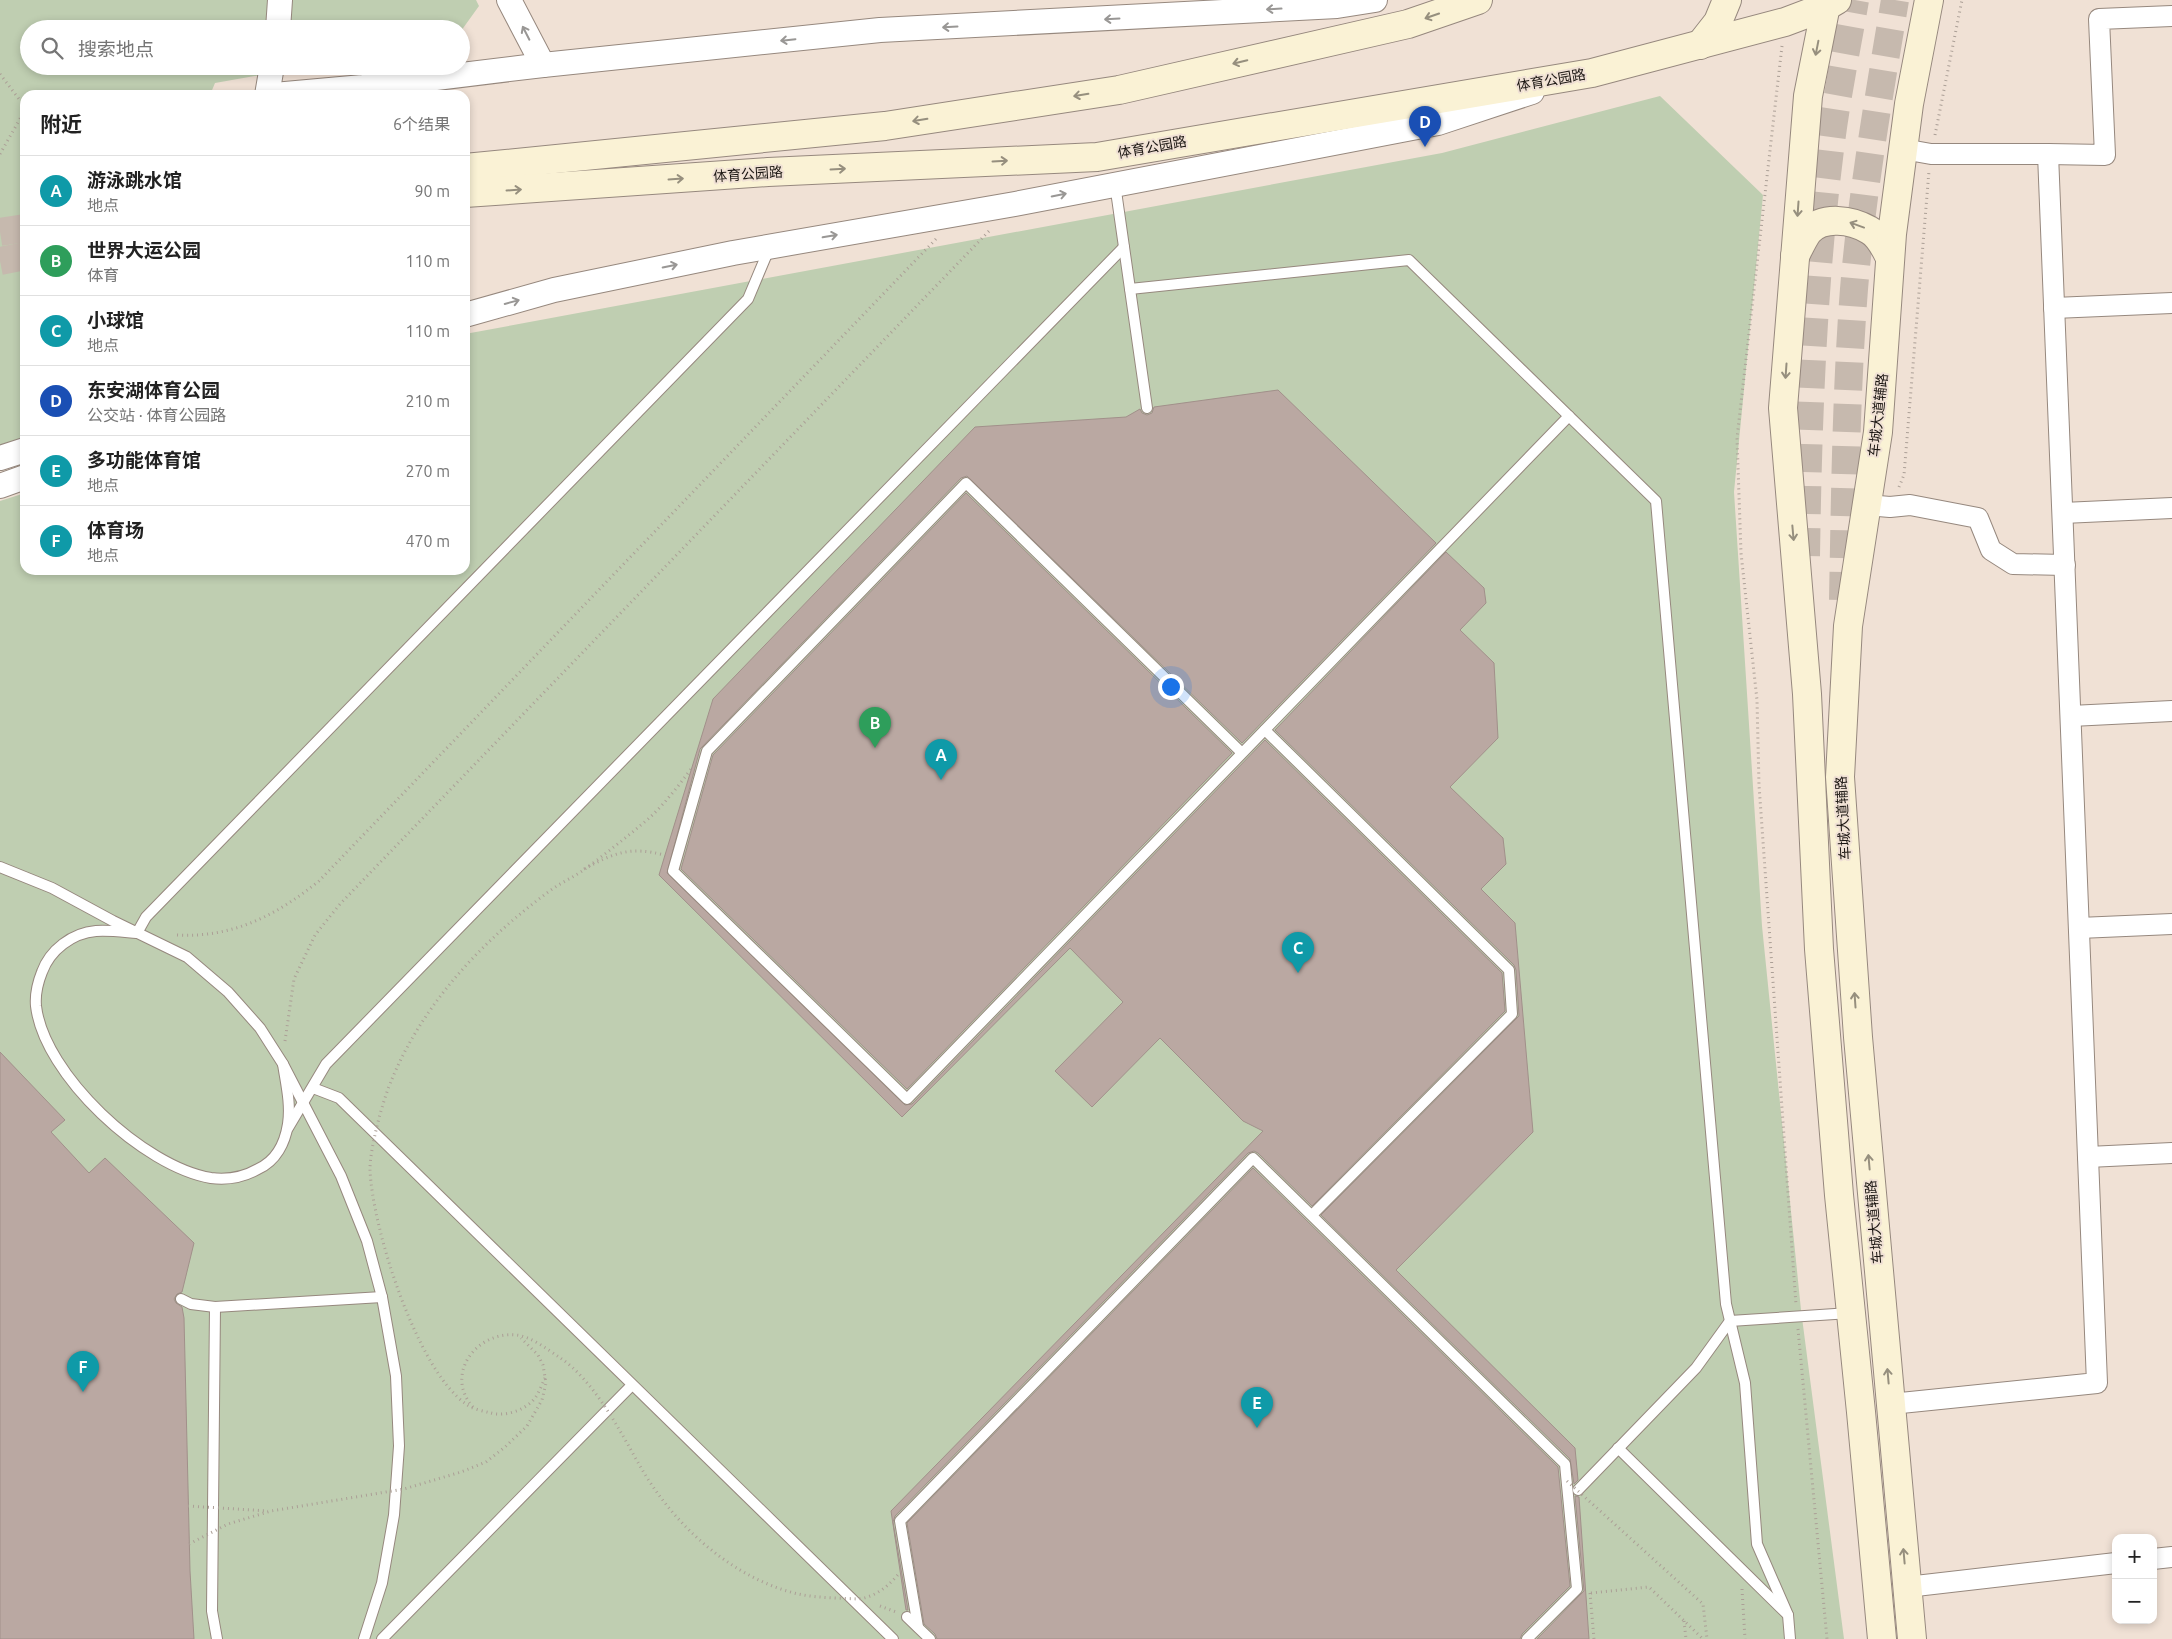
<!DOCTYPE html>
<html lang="zh">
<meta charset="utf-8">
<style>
body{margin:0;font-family:Ubuntu,"Noto Sans SC",sans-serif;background:#f6f6f6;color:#222}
.controls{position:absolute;right:15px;bottom:15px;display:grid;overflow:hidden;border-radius:10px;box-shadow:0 2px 8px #0003}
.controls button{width:45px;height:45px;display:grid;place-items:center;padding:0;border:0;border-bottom:1px solid #e0e0e0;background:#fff;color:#222;font:25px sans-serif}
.you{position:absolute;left:1170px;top:686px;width:18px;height:18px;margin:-12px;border:4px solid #fff;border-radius:50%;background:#1a73e8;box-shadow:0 0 0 8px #1a73e833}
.badge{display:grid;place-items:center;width:32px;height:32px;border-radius:50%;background:#727419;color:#fff;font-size:16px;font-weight:700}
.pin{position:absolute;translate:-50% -41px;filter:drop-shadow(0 1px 2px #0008)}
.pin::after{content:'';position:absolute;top:26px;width:18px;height:15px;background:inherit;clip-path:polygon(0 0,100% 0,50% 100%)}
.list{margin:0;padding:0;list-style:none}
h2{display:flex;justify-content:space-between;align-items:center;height:65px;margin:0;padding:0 20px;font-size:21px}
h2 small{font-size:16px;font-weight:400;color:#767676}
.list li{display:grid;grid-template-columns:32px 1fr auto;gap:15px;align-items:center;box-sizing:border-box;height:70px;padding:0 20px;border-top:1px solid #e0e0e0}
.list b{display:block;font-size:19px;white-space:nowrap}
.list p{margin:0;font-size:16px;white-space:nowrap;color:#767676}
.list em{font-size:16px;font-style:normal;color:#767676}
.icon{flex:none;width:28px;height:28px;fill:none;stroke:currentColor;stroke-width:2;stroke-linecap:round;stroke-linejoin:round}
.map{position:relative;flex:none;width:2172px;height:1639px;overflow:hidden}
.search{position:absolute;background:#fff;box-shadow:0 2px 8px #0003;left:20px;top:20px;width:450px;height:55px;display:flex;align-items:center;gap:12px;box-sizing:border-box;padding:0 18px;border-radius:28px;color:#767676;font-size:19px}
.panel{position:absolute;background:#fff;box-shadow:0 2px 8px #0003;left:20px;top:90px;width:450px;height:485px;border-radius:15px}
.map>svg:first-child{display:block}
.green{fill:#bfceb1}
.building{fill:#baa8a2;stroke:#a1908a}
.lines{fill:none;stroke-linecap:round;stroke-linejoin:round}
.secondary-tunnel{stroke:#c6b9ae;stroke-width:28;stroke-dasharray:28 14;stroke-linecap:butt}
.trunk-tunnel{stroke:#c6b9ae;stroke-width:28;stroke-dasharray:28 14;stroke-linecap:butt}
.service-casing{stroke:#96887e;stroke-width:12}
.minor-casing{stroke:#96887e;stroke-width:22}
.tertiary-casing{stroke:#96887e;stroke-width:26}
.secondary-casing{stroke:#96887e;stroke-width:30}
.path{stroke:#ab9f96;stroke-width:3;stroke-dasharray:1 4;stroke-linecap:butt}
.service{stroke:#fff;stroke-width:10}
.minor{stroke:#fff;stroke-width:20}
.tertiary{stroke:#fff;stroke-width:24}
.secondary{stroke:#faf2d5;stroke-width:28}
.path-bridge{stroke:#ab9f96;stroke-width:3;stroke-dasharray:1 4;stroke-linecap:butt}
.oneway{stroke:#999795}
.oneway2{stroke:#968f7e}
.labels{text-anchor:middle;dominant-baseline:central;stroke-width:4;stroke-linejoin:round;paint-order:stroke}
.street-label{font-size:14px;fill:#1c1713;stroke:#f0e1d5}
</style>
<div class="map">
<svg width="2172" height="1639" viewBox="0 0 2172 1639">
<rect width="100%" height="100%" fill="#f0e1d5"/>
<g class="green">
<path d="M0,0H476L479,6L461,31V29H29V66H312L215,83L210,95H25V438L0,449Z"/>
<path d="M1660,96L1763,195L1734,492L1762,926L1801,1310L1844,1639H0V501L25,493V570H465V334L1442,153Z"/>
</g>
<g class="building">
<path d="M1278,390L1436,543L1242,743L967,476L961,478L700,749L667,873L905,1105L912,1104L1265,740L1502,973L1505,1011L1312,1206L1258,1153L1254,1151L1248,1153L895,1516L893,1522L908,1610H906L891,1511L1263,1131L1243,1121L1160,1038L1092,1107L1055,1071L1123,1002L1070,948L902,1117L659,875L665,855L713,699L975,427L1126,417L1140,409L1142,413L1147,415L1152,413L1154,407Z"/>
<path d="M966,493L1232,753L907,1089L681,869L713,755Z"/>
<path d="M1446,552L1484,588L1486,603L1460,630L1494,663L1498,738L1450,787L1503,838L1506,864L1481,889L1515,923L1533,1132L1396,1270L1575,1448L1578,1480L1574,1484L1570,1459L1321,1215L1519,1016L1516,970L1514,965L1275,730Z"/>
<path d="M0,1052L65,1120L51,1132L89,1173L105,1158L194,1243L182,1292L177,1294L174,1299L176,1303L182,1307L184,1318L190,1571L194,1639H0Z"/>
<path d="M1253,1168L1558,1467L1570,1586L1522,1634L1520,1639H937L935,1634L924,1624L907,1523Z"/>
<path d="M1575,1496L1579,1497L1589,1639H1537L1584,1591Z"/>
</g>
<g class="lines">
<g class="secondary-tunnel">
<path d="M0,232L25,228"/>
<path d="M0,261L25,256"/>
</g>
<g class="trunk-tunnel">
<path d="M1806,556C1808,418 1813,279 1831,142C1837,95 1847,47 1855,0"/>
<path d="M1843,600C1845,497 1846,393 1854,289C1862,192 1879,96 1895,0"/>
</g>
<g class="service-casing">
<g id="service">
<path d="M1115,184L1147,408"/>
<path d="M1130,289L1409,260L1656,501L1726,1304L1745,1383L1757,1544L1788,1615"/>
<path d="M1265,730L1509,970L1512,1014L1312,1215"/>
<path d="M1242,753L966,483L707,751L673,871L907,1099L1569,416"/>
<path d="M0,867L52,888L113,921L187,957L228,992L260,1028L283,1064L341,1176L367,1241L382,1297L396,1376L399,1446L394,1515L382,1583L364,1639"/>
<path d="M283,1064C286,1084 291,1104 288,1124C285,1143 276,1161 258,1169C244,1177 227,1180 211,1178C144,1167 44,1075 36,1006C35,995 38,982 42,972C50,950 72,933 96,931C109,930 124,932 137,933L146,917L748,299L769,249"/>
<path d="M313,1088L339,1098L893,1639"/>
<path d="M288,1128L326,1064L1124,247"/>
<path d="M181,1299L191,1304L215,1307L382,1297"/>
<path d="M215,1307L212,1611L217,1639"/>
<path d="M1618,1448L1788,1615L1790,1639"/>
<path d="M1578,1490L1696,1368L1730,1321L1850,1313"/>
<path d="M907,1617L930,1639"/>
<path d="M918,1627L900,1521L1253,1158L1565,1464L1577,1589L1527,1639"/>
<path d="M382,1639L632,1385"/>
</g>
</g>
<g class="minor-casing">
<g id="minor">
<path d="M2048,154L2105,155L2099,19L2172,16"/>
<path d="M2054,308L2172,303"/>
<path d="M1867,505L1890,507L1910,505L1978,518L1991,550L2013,564L2065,565"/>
<path d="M2063,513L2172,508"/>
<path d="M2071,716L2172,711"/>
<path d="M2079,928L2172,924"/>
<path d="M2088,1157L2172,1153"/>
<path d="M1891,1404L2097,1383L2048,154H1931L1903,149"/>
<path d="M2153,1559L2172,1557"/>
<path d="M1907,1587L2116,1563"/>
</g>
</g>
<g class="tertiary-casing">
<g id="tertiary">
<path d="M509,0L543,65"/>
<path d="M278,29L280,0"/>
<path d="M267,95L272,66"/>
<path d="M274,95L363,87L543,65L880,30L1337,6L1375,0"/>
<path d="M465,315L554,290L733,253L1015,204L1438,123L1532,92"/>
<path d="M0,458L25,450"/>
<path d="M0,486L25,477"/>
</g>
</g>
<g class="secondary-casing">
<g id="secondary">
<path d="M1827,0L1808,96L1783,408L1807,694L1819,949L1839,1195L1861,1412L1882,1639"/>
<path d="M1700,45L1718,22L1727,0"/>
<path d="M465,168L885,126L1119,90L1408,24L1478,0"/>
<path d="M465,193L768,172L1097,157L1592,73L1785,22L1825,7L1837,0"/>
<path d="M1795,256C1799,248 1803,239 1808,232C1823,215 1852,220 1869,230C1880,236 1885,248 1890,258"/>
<path d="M1912,1639L1858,1037L1840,777L1848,626L1878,432L1892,234L1909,104L1929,0"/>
</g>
</g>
<g class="path">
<path d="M1782,46L1737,438L1741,553L1757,700L1759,785L1796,1305"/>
<path d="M0,74L25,107"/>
<path d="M1935,135L1962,0"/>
<path d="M0,154L25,110"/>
<path d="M1899,487L1904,475L1929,171"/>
<path d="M584,869C614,853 630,846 664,855"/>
<path d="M177,935C233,938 277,915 319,881L936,239"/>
<path d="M285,1041L294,979L315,935L340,904L989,231"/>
<path d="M1798,1329L1827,1639"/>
<path d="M1682,1585L1703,1604L1707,1639"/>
<path d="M1742,1589L1745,1639"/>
<path d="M1590,1593L1594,1639"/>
<path d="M1591,1593L1649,1587L1703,1639"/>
<path d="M880,1606L896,1612"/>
<path d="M1684,1621L1686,1639"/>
</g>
<use href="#service" class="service"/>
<use href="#minor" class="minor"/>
<use href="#tertiary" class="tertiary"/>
<use href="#secondary" class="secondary"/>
<g class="path-bridge">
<path d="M545,1378C542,1384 539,1393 535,1398C526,1410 505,1417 491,1413C483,1411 472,1409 466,1404C417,1370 372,1228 370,1169C370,1148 383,1099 392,1079C424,1002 484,939 551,890C562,882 574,877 585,869C604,855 623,840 641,825C661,809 676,789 691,769"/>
<path d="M473,1407C444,1375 476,1331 516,1335C530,1336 547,1349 559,1357C594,1380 620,1431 640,1466C673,1524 731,1578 798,1594C817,1598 839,1598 858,1599C876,1597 890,1585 900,1572"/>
<path d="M1567,1481L1682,1585"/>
<path d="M188,1506L268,1511"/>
<path d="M189,1544L228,1524L271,1511L404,1489L461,1472L486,1462L505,1447L527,1426L542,1400L546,1383L543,1365L538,1355L521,1338"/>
</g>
</g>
<defs><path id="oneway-shaft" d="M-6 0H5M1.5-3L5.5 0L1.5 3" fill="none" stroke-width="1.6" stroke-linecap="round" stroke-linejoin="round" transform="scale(1.25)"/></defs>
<g class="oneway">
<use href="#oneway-shaft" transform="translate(1274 9) rotate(177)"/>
<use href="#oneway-shaft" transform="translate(1112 19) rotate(177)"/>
<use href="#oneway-shaft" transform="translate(950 27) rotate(177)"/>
<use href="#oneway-shaft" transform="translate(526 33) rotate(-117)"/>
<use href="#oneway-shaft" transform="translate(788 40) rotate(174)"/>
<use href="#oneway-shaft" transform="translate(1059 195) rotate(-11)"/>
<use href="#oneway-shaft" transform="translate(830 236) rotate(-10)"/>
<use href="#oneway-shaft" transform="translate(670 266) rotate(-12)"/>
<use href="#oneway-shaft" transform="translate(512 302) rotate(-15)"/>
</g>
<g class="oneway2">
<use href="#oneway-shaft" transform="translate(1432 16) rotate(161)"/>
<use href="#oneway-shaft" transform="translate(1817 48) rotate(101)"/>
<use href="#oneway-shaft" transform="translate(1240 62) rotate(167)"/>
<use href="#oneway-shaft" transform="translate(1081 95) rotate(171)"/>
<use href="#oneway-shaft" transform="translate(920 120) rotate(171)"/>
<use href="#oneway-shaft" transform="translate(1000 161) rotate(-3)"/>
<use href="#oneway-shaft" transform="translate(838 169) rotate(-3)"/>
<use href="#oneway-shaft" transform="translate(676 179) rotate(-4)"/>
<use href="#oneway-shaft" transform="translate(514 190) rotate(-4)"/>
<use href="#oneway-shaft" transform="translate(1798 209) rotate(94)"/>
<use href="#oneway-shaft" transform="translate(1857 225) rotate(-160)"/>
<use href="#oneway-shaft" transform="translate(1786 371) rotate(94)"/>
<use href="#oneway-shaft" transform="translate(1793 533) rotate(85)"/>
<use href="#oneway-shaft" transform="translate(1855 1000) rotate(-94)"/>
<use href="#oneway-shaft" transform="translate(1869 1162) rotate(-95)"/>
<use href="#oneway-shaft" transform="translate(1888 1376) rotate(-95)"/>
<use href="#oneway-shaft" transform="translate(1904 1556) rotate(-95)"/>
</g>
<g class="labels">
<g class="street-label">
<text transform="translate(1551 80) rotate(-10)">体育公园路</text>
<text transform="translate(1152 147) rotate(-10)">体育公园路</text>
<text transform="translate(748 174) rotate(-4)">体育公园路</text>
<text transform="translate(1878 415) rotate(-84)">车城大道辅路</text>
<text transform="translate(1843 818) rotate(-93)">车城大道辅路</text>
<text transform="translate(1874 1222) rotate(-95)">车城大道辅路</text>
</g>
</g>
</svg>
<div class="controls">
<button>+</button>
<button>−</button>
</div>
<div class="you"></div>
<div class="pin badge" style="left:941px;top:780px;background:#0f9aa8">A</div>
<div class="pin badge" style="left:875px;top:748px;background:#2e9e5b">B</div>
<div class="pin badge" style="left:1298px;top:973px;background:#0f9aa8">C</div>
<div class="pin badge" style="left:1425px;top:147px;background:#1a4fb4">D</div>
<div class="pin badge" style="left:1257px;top:1428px;background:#0f9aa8">E</div>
<div class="pin badge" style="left:83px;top:1392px;background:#0f9aa8">F</div>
<div class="search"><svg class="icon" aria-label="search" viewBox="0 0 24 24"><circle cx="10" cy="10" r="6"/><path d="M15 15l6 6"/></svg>搜索地点</div>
<section class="panel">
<h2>附近<small>6个结果</small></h2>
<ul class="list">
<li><span class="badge" style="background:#0f9aa8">A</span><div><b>游泳跳水馆</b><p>地点</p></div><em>90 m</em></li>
<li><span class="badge" style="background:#2e9e5b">B</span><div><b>世界大运公园</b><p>体育</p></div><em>110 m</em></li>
<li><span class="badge" style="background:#0f9aa8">C</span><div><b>小球馆</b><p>地点</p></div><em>110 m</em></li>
<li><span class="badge" style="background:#1a4fb4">D</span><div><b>东安湖体育公园</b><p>公交站 · 体育公园路</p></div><em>210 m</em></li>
<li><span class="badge" style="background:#0f9aa8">E</span><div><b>多功能体育馆</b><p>地点</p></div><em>270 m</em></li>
<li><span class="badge" style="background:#0f9aa8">F</span><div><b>体育场</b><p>地点</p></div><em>470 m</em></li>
</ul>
</section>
</div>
